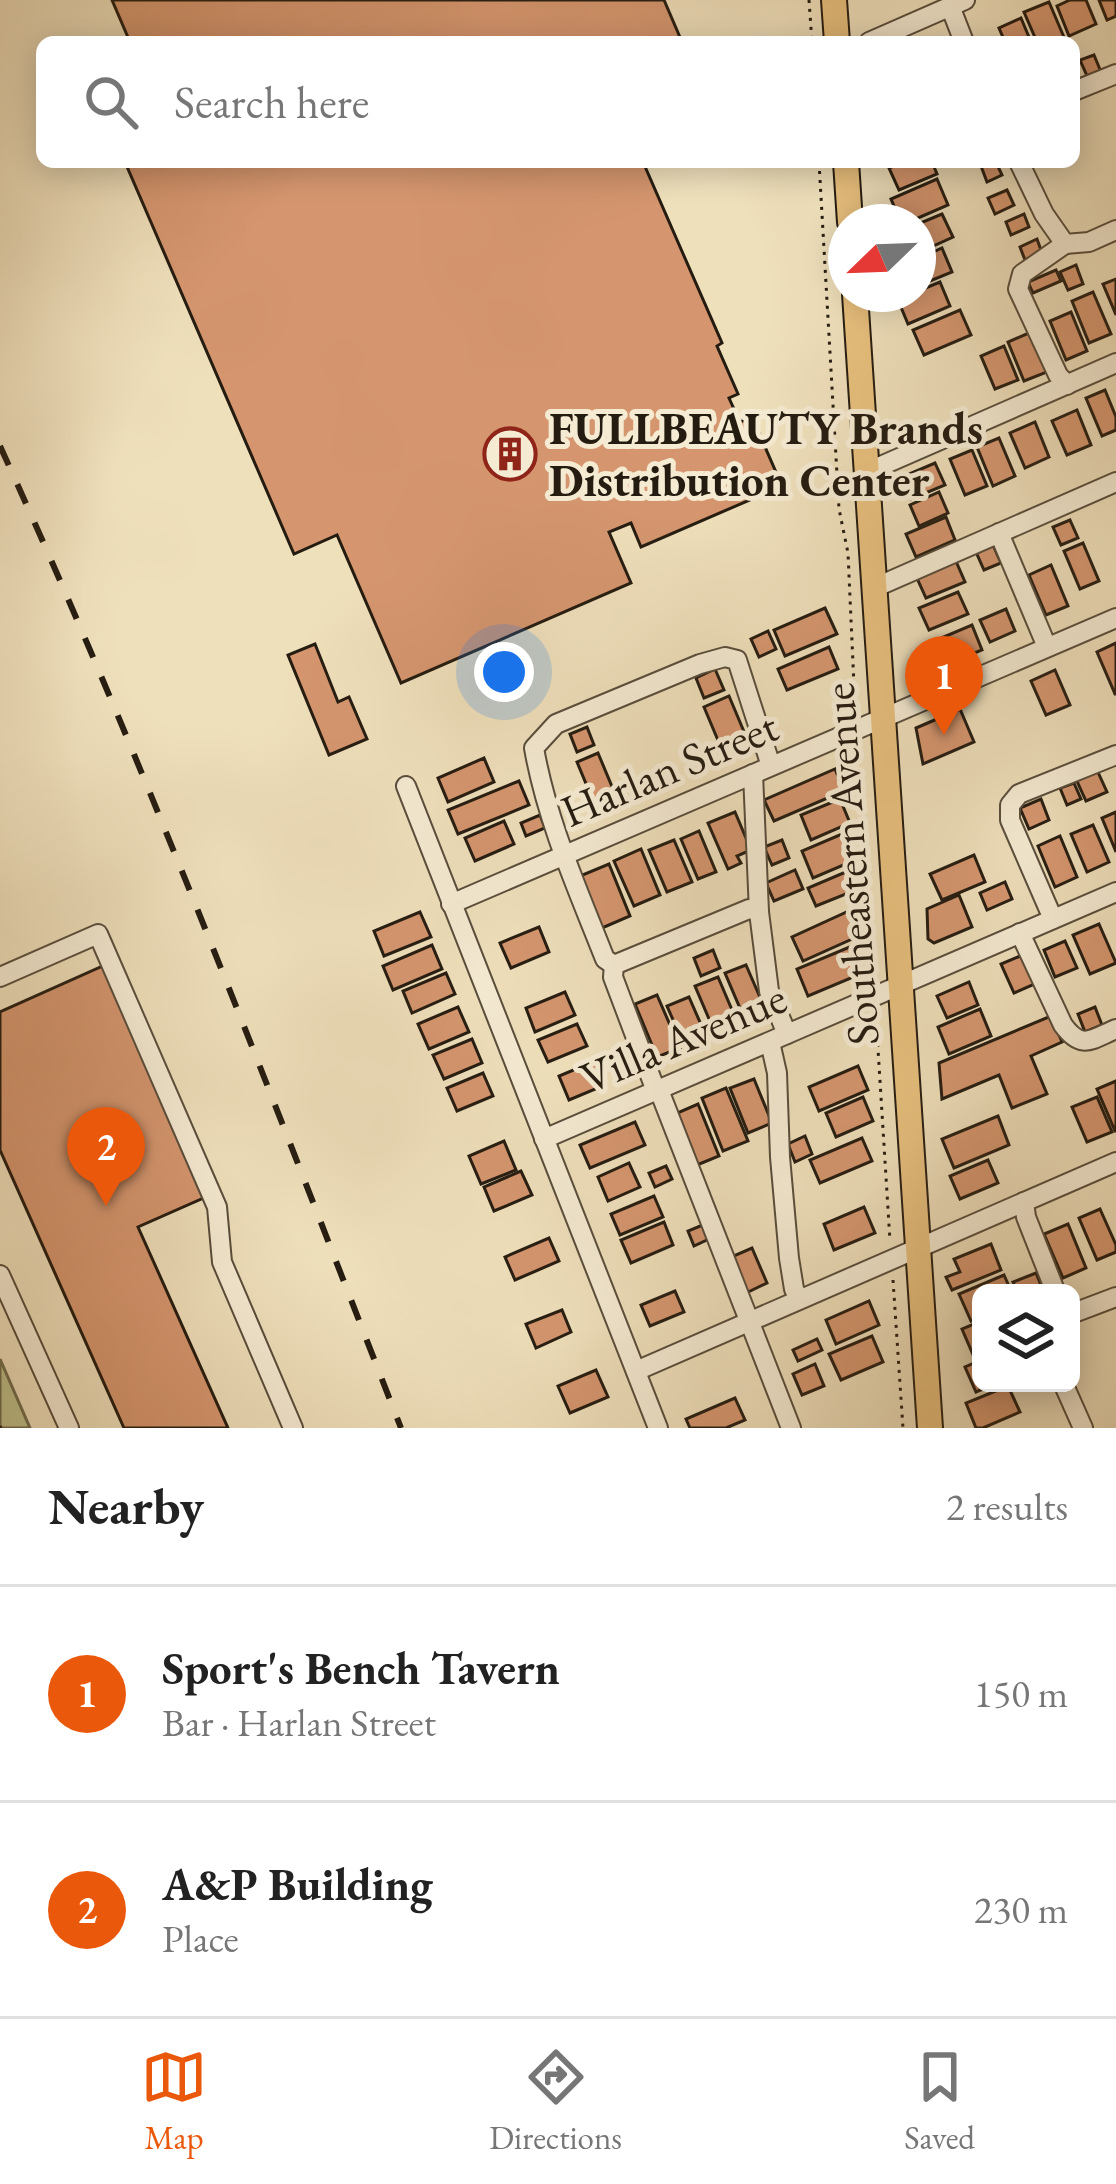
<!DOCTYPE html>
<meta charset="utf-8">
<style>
body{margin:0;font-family:"EB Garamond",serif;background:#f2f2f2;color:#222}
.controls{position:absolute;right:36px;bottom:36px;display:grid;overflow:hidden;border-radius:18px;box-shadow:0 6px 30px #0003}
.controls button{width:108px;height:108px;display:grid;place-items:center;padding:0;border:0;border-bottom:3px solid #e0e0e0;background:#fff;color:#222;font:60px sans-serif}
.compass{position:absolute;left:828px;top:204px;width:108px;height:108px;border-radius:50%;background:#fff;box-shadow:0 6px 30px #0003;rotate:247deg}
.you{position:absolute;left:504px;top:672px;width:42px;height:42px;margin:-30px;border:9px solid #fff;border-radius:50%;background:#1a73e8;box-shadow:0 0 0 18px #1a73e833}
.badge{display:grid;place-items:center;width:78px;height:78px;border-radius:50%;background:#ea580c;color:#fff;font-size:39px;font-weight:700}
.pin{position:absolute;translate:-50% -99px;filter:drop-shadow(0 3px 6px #0008)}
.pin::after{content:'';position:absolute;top:63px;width:42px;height:36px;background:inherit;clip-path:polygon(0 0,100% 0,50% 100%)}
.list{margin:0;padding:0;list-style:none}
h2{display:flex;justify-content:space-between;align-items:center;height:156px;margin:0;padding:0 48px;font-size:51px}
h2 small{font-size:39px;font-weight:400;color:#767676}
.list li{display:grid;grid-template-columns:78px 1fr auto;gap:36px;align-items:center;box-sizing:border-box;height:216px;padding:0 48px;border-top:3px solid #e0e0e0}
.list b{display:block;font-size:45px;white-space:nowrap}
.list p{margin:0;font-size:39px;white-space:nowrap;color:#767676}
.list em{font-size:39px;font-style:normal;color:#767676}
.icon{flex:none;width:66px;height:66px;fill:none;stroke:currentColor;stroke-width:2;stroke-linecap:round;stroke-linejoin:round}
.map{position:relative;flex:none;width:1116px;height:1428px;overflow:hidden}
.search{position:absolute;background:#fff;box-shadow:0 6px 30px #0003;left:36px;right:36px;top:36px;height:132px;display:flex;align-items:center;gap:30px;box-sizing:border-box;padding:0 42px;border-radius:18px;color:#767676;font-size:45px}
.sheet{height:588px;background:#fff}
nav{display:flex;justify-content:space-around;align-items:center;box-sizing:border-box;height:168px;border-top:3px solid #e0e0e0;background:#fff;font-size:33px;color:#767676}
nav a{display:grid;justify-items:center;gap:6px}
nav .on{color:#ea580c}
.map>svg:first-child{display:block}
.green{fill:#bec18d;stroke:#726e4f;stroke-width:3}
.building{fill:#d5966f;stroke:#251c11;stroke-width:3}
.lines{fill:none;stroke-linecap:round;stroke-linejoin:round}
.minor-casing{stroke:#584d3c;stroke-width:22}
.major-casing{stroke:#251c11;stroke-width:28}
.path{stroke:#251c11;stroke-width:3;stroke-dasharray:3 6;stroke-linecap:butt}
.minor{stroke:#f5ebd3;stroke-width:18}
.major{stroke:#e8c07e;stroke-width:24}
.rail{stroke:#251c11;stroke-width:6;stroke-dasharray:21 21;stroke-linecap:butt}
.labels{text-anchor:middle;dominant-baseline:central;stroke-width:10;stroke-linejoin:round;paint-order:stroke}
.poi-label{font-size:45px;font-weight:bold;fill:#251c11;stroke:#f5ebd3;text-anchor:start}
.street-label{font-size:45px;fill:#251c11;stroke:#f5ebd3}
</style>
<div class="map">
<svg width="1116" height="1428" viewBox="0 0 1116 1428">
<rect width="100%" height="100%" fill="#efe0bc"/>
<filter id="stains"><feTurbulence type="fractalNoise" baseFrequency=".00167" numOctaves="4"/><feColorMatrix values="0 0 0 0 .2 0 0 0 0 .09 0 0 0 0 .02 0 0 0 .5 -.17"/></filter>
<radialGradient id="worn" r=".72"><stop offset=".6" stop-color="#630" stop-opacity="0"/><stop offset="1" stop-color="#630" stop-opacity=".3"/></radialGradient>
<path class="green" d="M0,1359L30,1428H0Z"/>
<g class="building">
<path d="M112,0H664L682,42H130Z"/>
<path d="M1070,0H1086L1096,24L1069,36L1057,6Z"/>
<path d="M1099,0H1116V16L1107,20Z"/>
<path d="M1049,2L1066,42H1037L1024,12Z"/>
<path d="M1021,18L1031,42H1005L999,28Z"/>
<path d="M1094,55L1101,72L1088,78L1080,60Z"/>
<path d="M125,162H643L722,343L717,346L738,394L729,398L740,422L752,417L782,486L641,547L631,523L609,532L631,583L401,683L337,535L294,554Z"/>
<path d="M903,162H932L937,174L899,190L889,168Z"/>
<path d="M991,162H996L1002,175L987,182L981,166Z"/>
<path d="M937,179L948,205L909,222H901L891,199Z"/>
<path d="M1007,190L1014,205L995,214L988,198Z"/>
<path d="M942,214L953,237L918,253V224Z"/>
<path d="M1024,214L1029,227L1011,235L1006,222Z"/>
<path d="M1037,239L1042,253L1025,260L1020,247Z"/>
<path d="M942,248L952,272L918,286V259Z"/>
<path d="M1076,265L1083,284L1068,290L1060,272Z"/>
<path d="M1056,270L1061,281L1033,293L1028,282Z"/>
<path d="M1116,279V315L1103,284Z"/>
<path d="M940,282L950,306L908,324L898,300L918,294V291Z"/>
<path d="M1093,292L1111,334L1089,343L1072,301Z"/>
<path d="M960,310L971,335L924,355L913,330Z"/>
<path d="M1071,312L1087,351L1066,360L1050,321Z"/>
<path d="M1031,332L1047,372L1024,381L1008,342Z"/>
<path d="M1004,346L1018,380L995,389L981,356Z"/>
<path d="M1105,390L1116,417V430L1102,436L1086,398Z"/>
<path d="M1077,410L1091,445L1067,455L1052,421Z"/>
<path d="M1035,422L1049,457L1025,468L1010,433Z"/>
<path d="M999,438L1015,476L993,486L977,447Z"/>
<path d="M972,450L987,486L965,495L950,459Z"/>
<path d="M935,463L945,485L911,499L902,477Z"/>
<path d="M939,492L948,513L919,526L910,505Z"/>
<path d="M946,517L955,540L916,557L906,534Z"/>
<path d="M1070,520L1078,538L1061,545L1053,527Z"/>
<path d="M1083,543L1099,581L1080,589L1064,551Z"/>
<path d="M993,545L1001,563L984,570L976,552Z"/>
<path d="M955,559L965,582L926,598L916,576Z"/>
<path d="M1051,565L1068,606L1046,615L1029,575Z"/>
<path d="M958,592L968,614L929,630L919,608Z"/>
<path d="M825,608L837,634L785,656L774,630Z"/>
<path d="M1006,609L1015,631L990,642L980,620Z"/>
<path d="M972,625L982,650L938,668L927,644Z"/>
<path d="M768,631L776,649L759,657L751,639Z"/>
<path d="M1116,643V694H1115L1097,652Z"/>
<path d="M315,644L338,702L349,697L367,739L329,755L288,655Z"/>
<path d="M829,647L838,669L787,690L778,669Z"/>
<path d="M715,669L724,690L704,698L696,678Z"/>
<path d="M1055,670L1070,705L1046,715L1031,681Z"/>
<path d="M729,696L750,746L725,757L704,707Z"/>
<path d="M960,709L974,742L923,764L916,728Z"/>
<path d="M587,727L594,745L577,752L570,734Z"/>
<path d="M598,753L618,801L597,810L577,762Z"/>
<path d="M484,758L494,782L448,802L438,778Z"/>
<path d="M835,769L844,791L774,821L764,800Z"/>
<path d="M1097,770L1107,792L1086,801L1076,779Z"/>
<path d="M519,781L529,805L458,834L448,810Z"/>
<path d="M1074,783L1081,799L1067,805L1060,788Z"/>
<path d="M840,799L850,823L811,840L801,815Z"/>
<path d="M1041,799L1049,820L1029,829L1020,808Z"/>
<path d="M735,812L751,850L737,856L741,863L728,869L708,823Z"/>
<path d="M1116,812V852L1102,818Z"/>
<path d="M540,815L545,828L526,836L521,823Z"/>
<path d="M504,821L514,844L475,861L465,838Z"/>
<path d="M1093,825L1109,862L1087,872L1071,834Z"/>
<path d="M699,831L716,872L698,879L681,839Z"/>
<path d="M842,834L853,861L813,878L802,851Z"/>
<path d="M1060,836L1077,877L1055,887L1038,846Z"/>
<path d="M674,840L692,882L667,892L649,850Z"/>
<path d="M782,840L789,858L772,865L764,847Z"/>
<path d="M641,849L660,895L634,906L614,861Z"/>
<path d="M974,855L985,882L942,900L930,874Z"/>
<path d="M609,864L630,916L602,928L580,876Z"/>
<path d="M795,870L803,889L774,901L766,883Z"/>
<path d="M848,871L856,890L816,906L808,888Z"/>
<path d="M1005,882L1012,899L987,910L980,893Z"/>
<path d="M959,895L972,927L934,943L928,939L927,909Z"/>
<path d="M851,910L861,935L803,961L792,937Z"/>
<path d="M420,912L431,937L384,956L374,931Z"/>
<path d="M1099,924L1116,963L1090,974L1073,935Z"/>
<path d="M539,927L549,952L511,968L500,943Z"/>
<path d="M1065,941L1077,968L1055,977L1044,950Z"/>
<path d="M432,945L442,969L393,990L383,966Z"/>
<path d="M852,946L863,973L808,996L797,969Z"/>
<path d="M713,950L720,968L701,976L694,958Z"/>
<path d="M1025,954L1037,983L1014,993L1001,964Z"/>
<path d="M105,965L208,1196L138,1227L228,1428H124L0,1150V1012Z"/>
<path d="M746,965L766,1011L745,1020L725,973Z"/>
<path d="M446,973L455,994L412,1013L403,991Z"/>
<path d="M718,977L738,1024L715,1033L695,986Z"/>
<path d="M969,982L978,1005L947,1018L937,996Z"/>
<path d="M565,992L575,1015L535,1032L526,1008Z"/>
<path d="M657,995L680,1048L657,1057L635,1004Z"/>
<path d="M689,997L706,1036L684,1045L667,1006Z"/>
<path d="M458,1007L469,1032L429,1049L418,1024Z"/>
<path d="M1095,1007L1102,1025L1085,1032L1078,1014Z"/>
<path d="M980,1009L991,1036L949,1054L938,1027Z"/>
<path d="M1051,1016L1062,1042L1031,1056L1047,1094L1012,1108L999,1075L942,1099L939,1063Z"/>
<path d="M577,1024L587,1046L548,1062L538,1040Z"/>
<path d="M472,1039L482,1063L444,1079L433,1055Z"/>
<path d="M595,1061L605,1085L569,1100L559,1076Z"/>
<path d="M858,1066L868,1090L819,1111L809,1087Z"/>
<path d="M483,1073L493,1096L457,1111L447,1088Z"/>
<path d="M754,1079L772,1123L748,1133L730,1088Z"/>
<path d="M1116,1081V1131H1115L1097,1089Z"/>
<path d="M726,1088L748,1141L723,1151L702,1098Z"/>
<path d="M863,1097L873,1121L836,1137L826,1113Z"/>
<path d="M1097,1097L1112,1132L1087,1142L1072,1107Z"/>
<path d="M698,1104L719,1156L697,1165L675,1114Z"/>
<path d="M998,1116L1009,1145L954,1168L942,1139Z"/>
<path d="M635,1122L645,1145L590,1168L580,1145Z"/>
<path d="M805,1136L812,1154L795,1162L788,1144Z"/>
<path d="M862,1138L872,1161L820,1183L810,1160Z"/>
<path d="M504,1141L516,1170L481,1184L469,1156Z"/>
<path d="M988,1160L998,1183L960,1199L950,1176Z"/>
<path d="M629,1163L640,1187L608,1201L598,1177Z"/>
<path d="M666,1166L672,1179L655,1187L649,1173Z"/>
<path d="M521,1171L532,1195L494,1211L484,1187Z"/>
<path d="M654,1196L663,1217L620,1235L611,1214Z"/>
<path d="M864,1207L875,1233L834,1250L824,1224Z"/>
<path d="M1100,1209L1116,1245V1252L1097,1260L1079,1218Z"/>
<path d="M664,1222L673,1245L631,1263L621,1240Z"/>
<path d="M705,1224L711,1238L694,1246L688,1231Z"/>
<path d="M1068,1224L1086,1268L1063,1278L1044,1234Z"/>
<path d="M549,1238L559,1261L515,1280L505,1257Z"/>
<path d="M991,1244L1001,1270L952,1290L946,1277L960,1272L954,1259Z"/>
<path d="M752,1248L767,1283L744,1294L729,1258Z"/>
<path d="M1036,1273L1043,1290L1036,1293H1018L1013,1282Z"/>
<path d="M1004,1275L1012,1293H981V1316L971,1321L959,1294Z"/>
<path d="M675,1291L684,1312L650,1326L641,1305Z"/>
<path d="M869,1301L879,1325L836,1344L826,1320Z"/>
<path d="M562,1310L571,1332L536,1348L526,1324Z"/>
<path d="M981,1321V1354L974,1357L962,1329Z"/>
<path d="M872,1336L883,1362L841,1380L829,1354Z"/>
<path d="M817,1339L822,1350L798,1361L793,1350Z"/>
<path d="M981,1360V1383H997L976,1392L965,1367Z"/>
<path d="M815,1364L824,1386L802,1395L793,1374Z"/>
<path d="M596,1370L608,1397L570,1413L558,1386Z"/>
<path d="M1008,1386L1020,1412L983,1428H976L966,1403Z"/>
<path d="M735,1398L745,1420L726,1428H690L686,1419Z"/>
</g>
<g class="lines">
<g class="minor-casing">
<g id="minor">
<path d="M950,6L964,42"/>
<path d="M869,42L965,0"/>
<path d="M1074,91L1116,74"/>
<path d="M1019,162L1044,214L1065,244L1089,242L1116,230"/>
<path d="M1065,244L1022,274L1018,289L1058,375L1067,385"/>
<path d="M867,472L1116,363"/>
<path d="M999,533L1047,647"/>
<path d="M874,588L1116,482"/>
<path d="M771,766L737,660L725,657L700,664L556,724L534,748C547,822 578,890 605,959L614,965L749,909L759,912L769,991L787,1034"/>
<path d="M753,774L759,912"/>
<path d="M406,786L658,1428"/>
<path d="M451,904L1116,618"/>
<path d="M1053,919L1010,820V805L1019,794L1116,755"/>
<path d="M1020,933L1063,1025C1082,1051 1092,1039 1116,1029"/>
<path d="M614,965L613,977L656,1091"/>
<path d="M0,977L98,934L217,1207L222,1262L293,1428"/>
<path d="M770,1042L777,1073L780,1157L789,1258L794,1289L799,1299"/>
<path d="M659,1090L791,1428"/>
<path d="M544,1139L1116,892"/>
<path d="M1024,1202L1026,1217L1056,1293"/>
<path d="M0,1275L69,1428"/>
<path d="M1071,1314L1116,1297"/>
<path d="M636,1371L1116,1162"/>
<path d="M1063,1383L1083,1428"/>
</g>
</g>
<g class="major-casing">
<g id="major">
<path d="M834,0L837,42"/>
<path d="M846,162L850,222"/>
<path d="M855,294L930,1428"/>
</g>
</g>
<g class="path">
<path d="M809,0L812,42"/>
<path d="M819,162L839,509L848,553L855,708"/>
<path d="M857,753L873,977"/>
<path d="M876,1017L890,1241"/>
<path d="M893,1280L903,1428"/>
<path d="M0,1426L1,1428"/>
</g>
<use href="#minor" class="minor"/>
<use href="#major" class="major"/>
<path class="rail" d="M0,446C147,768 272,1098 401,1428"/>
</g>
<defs>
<g id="building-ring" transform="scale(2.7)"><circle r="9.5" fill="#f5ebd3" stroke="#8f2418" stroke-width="1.5"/><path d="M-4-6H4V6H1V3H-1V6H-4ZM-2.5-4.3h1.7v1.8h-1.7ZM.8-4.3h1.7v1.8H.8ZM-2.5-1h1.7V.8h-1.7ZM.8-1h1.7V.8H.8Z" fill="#8f2418"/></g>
</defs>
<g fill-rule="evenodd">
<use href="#building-ring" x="510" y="454"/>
</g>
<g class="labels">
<g class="poi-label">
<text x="549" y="428">FULLBEAUTY Brands<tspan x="549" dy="52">Distribution Center</tspan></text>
</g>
<g class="street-label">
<text transform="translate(669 768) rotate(-23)">Harlan Street</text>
<text transform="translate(850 864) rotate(-94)">Southeastern Avenue</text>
<text transform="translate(683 1037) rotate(-23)">Villa Avenue</text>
</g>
</g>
<rect width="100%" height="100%" filter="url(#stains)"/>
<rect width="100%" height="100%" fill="url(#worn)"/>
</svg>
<div class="controls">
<button><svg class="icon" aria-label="layers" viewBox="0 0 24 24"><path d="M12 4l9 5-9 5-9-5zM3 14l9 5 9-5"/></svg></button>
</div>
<svg class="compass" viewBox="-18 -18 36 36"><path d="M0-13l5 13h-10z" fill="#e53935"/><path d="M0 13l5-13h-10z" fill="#767676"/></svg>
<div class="you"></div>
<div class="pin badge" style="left:944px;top:735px">1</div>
<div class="pin badge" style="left:106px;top:1206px">2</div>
<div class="search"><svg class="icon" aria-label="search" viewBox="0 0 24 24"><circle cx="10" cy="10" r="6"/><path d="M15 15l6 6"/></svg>Search here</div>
</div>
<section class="sheet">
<h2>Nearby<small>2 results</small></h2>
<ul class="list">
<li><span class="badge">1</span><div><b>Sport's Bench Tavern</b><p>Bar · Harlan Street</p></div><em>150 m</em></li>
<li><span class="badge">2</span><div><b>A&amp;P Building</b><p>Place</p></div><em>230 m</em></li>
</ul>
</section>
<nav>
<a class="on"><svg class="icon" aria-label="map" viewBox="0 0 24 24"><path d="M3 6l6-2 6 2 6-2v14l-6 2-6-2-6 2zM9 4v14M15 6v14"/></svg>Map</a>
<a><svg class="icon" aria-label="directions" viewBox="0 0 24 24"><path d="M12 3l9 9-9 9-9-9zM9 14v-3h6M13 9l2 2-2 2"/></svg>Directions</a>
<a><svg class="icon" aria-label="saved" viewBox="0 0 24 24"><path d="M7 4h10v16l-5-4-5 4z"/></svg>Saved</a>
</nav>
